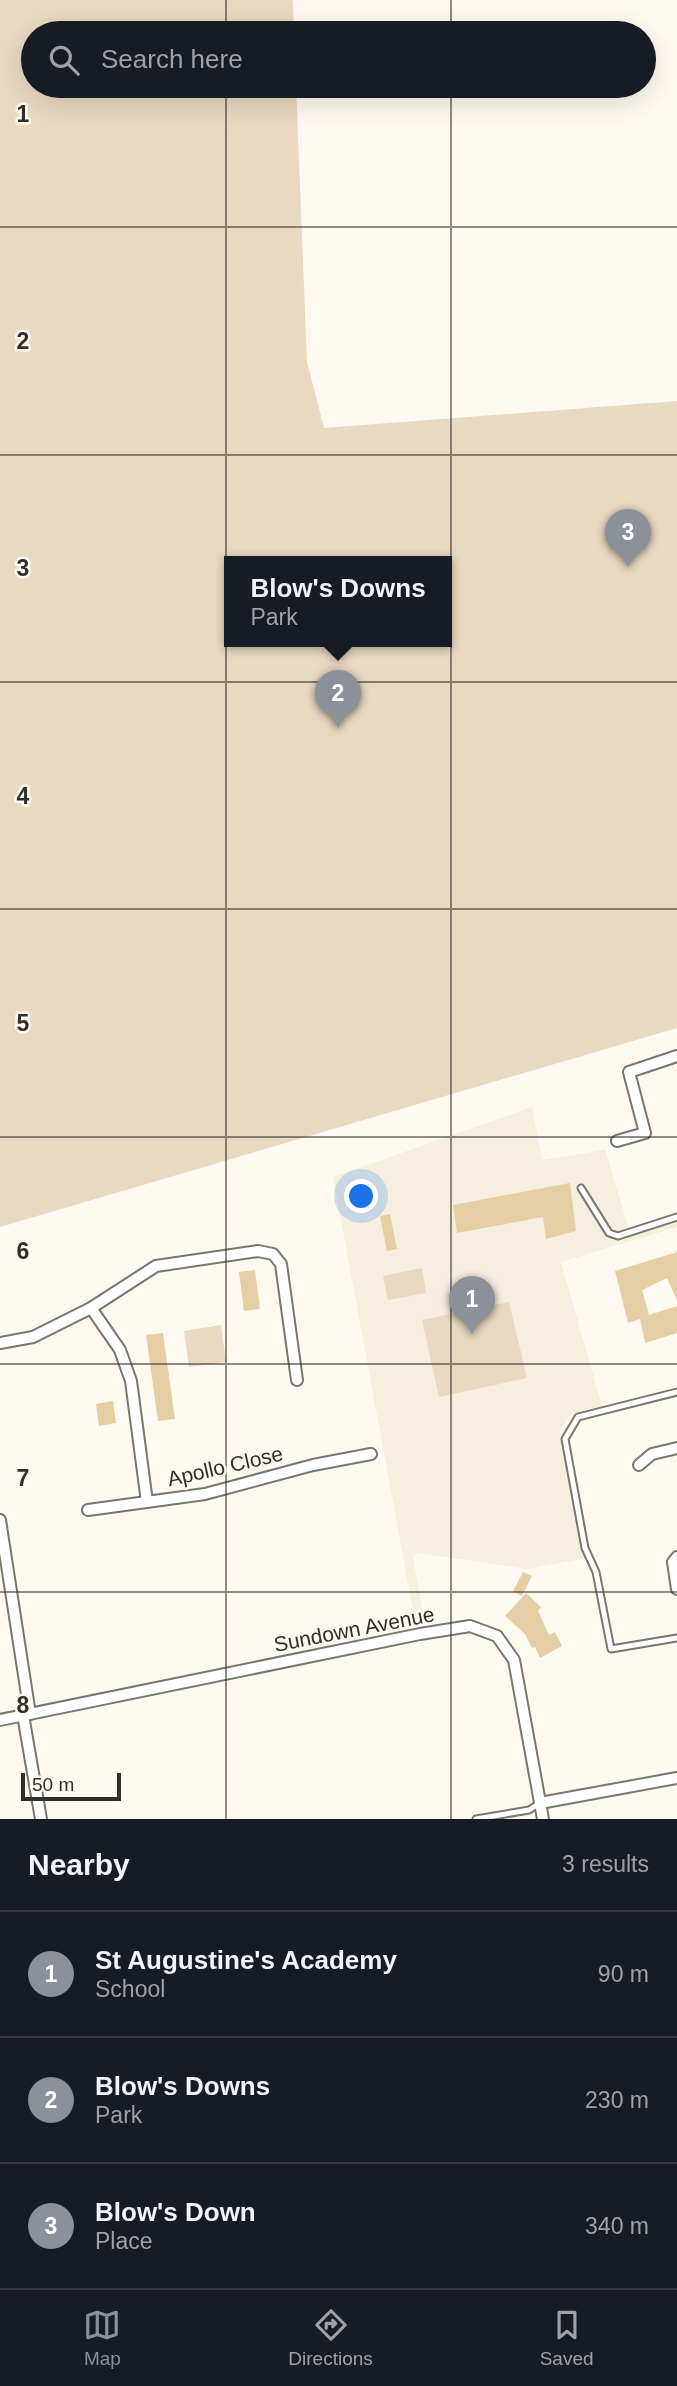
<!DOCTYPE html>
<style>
body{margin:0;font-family:Helvetica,sans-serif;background:#242831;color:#f1f3f6}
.scale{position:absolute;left:21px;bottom:18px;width:100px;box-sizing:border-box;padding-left:7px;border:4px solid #312f2c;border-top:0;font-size:19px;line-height:24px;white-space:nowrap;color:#312f2c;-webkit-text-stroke:5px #fefaf2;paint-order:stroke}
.you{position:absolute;left:362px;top:1197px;width:24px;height:24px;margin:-18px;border:5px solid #fff;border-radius:50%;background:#1a73e8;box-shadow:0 0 0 10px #1a73e833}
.badge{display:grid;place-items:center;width:46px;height:46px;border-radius:50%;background:#8c9099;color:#fff;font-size:23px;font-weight:700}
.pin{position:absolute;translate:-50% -58px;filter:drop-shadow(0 2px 4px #0008)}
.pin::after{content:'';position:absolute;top:37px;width:24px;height:21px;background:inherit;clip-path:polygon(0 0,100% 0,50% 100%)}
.popup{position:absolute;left:224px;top:556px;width:228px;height:91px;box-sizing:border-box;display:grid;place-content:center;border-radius:0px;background:#171b24;filter:drop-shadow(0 2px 5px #0005);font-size:23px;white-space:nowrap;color:#9ea1a6}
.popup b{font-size:26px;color:#f1f3f6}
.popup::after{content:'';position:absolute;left:50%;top:100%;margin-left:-14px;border:14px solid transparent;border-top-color:#171b24}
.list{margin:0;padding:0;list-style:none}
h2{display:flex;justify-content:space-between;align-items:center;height:91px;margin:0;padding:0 28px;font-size:30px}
h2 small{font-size:23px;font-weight:400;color:#9ea1a6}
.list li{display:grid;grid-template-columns:46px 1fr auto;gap:21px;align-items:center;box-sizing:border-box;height:126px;padding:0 28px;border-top:2px solid #363941}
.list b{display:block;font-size:26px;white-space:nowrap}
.list p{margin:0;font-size:23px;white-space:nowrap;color:#9ea1a6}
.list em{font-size:23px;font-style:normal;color:#9ea1a6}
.icon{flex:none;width:38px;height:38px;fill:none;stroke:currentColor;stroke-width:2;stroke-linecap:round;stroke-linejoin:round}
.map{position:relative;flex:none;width:677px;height:1819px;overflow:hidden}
.search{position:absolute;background:#171b24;box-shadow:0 7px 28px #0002;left:21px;right:21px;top:21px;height:77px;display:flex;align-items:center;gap:18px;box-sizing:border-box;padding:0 24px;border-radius:38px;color:#9ea1a6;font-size:26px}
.sheet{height:469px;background:#171b24}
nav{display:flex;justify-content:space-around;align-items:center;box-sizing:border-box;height:98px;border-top:2px solid #363941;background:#171b24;font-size:19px;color:#9ea1a6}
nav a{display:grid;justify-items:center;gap:4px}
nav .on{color:#8c9099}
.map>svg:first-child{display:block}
.built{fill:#f6eedf}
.green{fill:#e8d9c0;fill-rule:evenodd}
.building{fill:#e6cea4}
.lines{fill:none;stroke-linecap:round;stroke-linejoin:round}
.lane-casing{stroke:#79756f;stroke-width:9}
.street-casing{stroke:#79756f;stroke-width:14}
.lane{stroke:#fff;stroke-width:5}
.street{stroke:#fff;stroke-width:10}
.grid{fill:none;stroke:#312f2c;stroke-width:2;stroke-opacity:0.55}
.labels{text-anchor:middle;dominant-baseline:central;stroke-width:5;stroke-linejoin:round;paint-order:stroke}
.street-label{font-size:21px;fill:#312f2c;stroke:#fefaf2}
.grid-label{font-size:23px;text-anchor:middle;font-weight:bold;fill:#312f2c;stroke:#fefaf2;stroke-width:5;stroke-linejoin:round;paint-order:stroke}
</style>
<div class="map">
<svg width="677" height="1819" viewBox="0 0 677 1819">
<rect width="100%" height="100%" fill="#fefaf2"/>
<path class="built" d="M532,1107L542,1160L605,1150L630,1232L677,1213V1227L561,1262L602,1406L571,1414L559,1432L586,1558L527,1569L418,1553L413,1558L426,1629L417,1632L333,1177Z"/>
<g class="green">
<path d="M0,0H293L294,33H33V86H296L307,362L324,428L677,401V1028L0,1227ZM230,562H446V642H230Z"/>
<path d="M422,1268L426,1293L388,1300L383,1276Z"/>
<path d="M509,1302L527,1378L439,1397L422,1320Z"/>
<path d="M221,1325L226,1362L189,1367L184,1331Z"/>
</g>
<g class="building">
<path d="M570,1183L576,1231L546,1239L543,1217L457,1233L453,1205Z"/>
<path d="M390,1214L397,1249L387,1251L380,1216Z"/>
<path d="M677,1252V1301L667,1278L642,1290L649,1315L677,1306V1333L645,1343L640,1319L628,1323L615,1271Z"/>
<path d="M255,1270L260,1309L244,1311L239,1272Z"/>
<path d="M163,1333L175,1419L158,1421L146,1335Z"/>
<path d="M113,1401L116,1423L99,1426L96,1404Z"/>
<path d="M523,1572L532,1576L522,1596L513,1591Z"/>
<path d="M526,1593L541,1607L538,1611L549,1635L555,1632L562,1646L540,1658L535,1647L532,1648L525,1634L505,1616Z"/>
</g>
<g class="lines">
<g class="lane-casing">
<g id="lane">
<path d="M581,1188L609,1233L618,1236L677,1217"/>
<path d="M677,1392L578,1417L565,1439L585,1548L596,1572L611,1649L677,1638"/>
<path d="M476,1819L529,1810L540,1803"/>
</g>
</g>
<g class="street-casing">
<g id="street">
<path d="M617,1141L645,1133L629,1072L677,1056"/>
<path d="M91,1308L120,1350L131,1381L147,1502"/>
<path d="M0,1343L33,1337L91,1308L156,1266L258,1251L273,1254L281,1264L297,1380"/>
<path d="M639,1465L652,1454L677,1448"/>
<path d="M88,1510L205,1494L313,1465L371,1454"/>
<path d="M0,1520L30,1714"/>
<path d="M677,1557L673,1562L677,1589"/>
<path d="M23,1715L41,1819"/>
<path d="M0,1720L420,1634L470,1626L497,1636L514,1660L543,1819"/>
<path d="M540,1803L677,1778"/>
</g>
</g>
<use href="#lane" class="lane"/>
<use href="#street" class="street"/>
</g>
<path class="grid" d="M226,0V33M451,0V33M226,86V1819M451,86V1819M0,227H677M0,455H677M0,682H677M0,909H677M0,1137H677M0,1364H677M0,1592H677"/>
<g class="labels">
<g class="street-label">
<text transform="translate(225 1466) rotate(-13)">Apollo Close</text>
<text transform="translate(354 1629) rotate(-11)">Sundown Avenue</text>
</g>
</g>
<g class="grid-label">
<text x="23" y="122">1</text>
<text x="23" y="349">2</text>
<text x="23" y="576">3</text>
<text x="23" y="804">4</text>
<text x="23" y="1031">5</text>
<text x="23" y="1259">6</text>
<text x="23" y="1486">7</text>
<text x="23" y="1713">8</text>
</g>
</svg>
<div class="scale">50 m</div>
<div class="you"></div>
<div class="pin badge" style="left:472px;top:1334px">1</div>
<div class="pin badge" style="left:338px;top:728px">2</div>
<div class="popup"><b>Blow's Downs</b>Park</div>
<div class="pin badge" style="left:628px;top:567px">3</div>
<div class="search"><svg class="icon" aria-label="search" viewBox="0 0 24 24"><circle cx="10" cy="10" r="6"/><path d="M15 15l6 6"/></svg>Search here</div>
</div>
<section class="sheet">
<h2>Nearby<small>3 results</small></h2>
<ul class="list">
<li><span class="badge">1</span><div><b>St Augustine's Academy</b><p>School</p></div><em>90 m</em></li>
<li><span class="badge">2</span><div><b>Blow's Downs</b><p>Park</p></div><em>230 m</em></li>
<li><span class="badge">3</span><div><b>Blow's Down</b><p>Place</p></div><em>340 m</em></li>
</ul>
</section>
<nav>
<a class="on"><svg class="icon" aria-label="map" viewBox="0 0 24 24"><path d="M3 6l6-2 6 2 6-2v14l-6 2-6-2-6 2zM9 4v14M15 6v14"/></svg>Map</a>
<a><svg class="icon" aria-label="directions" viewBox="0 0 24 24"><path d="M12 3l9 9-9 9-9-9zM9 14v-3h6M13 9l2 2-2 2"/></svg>Directions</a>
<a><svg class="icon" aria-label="saved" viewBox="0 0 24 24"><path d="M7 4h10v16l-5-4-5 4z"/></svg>Saved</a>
</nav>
